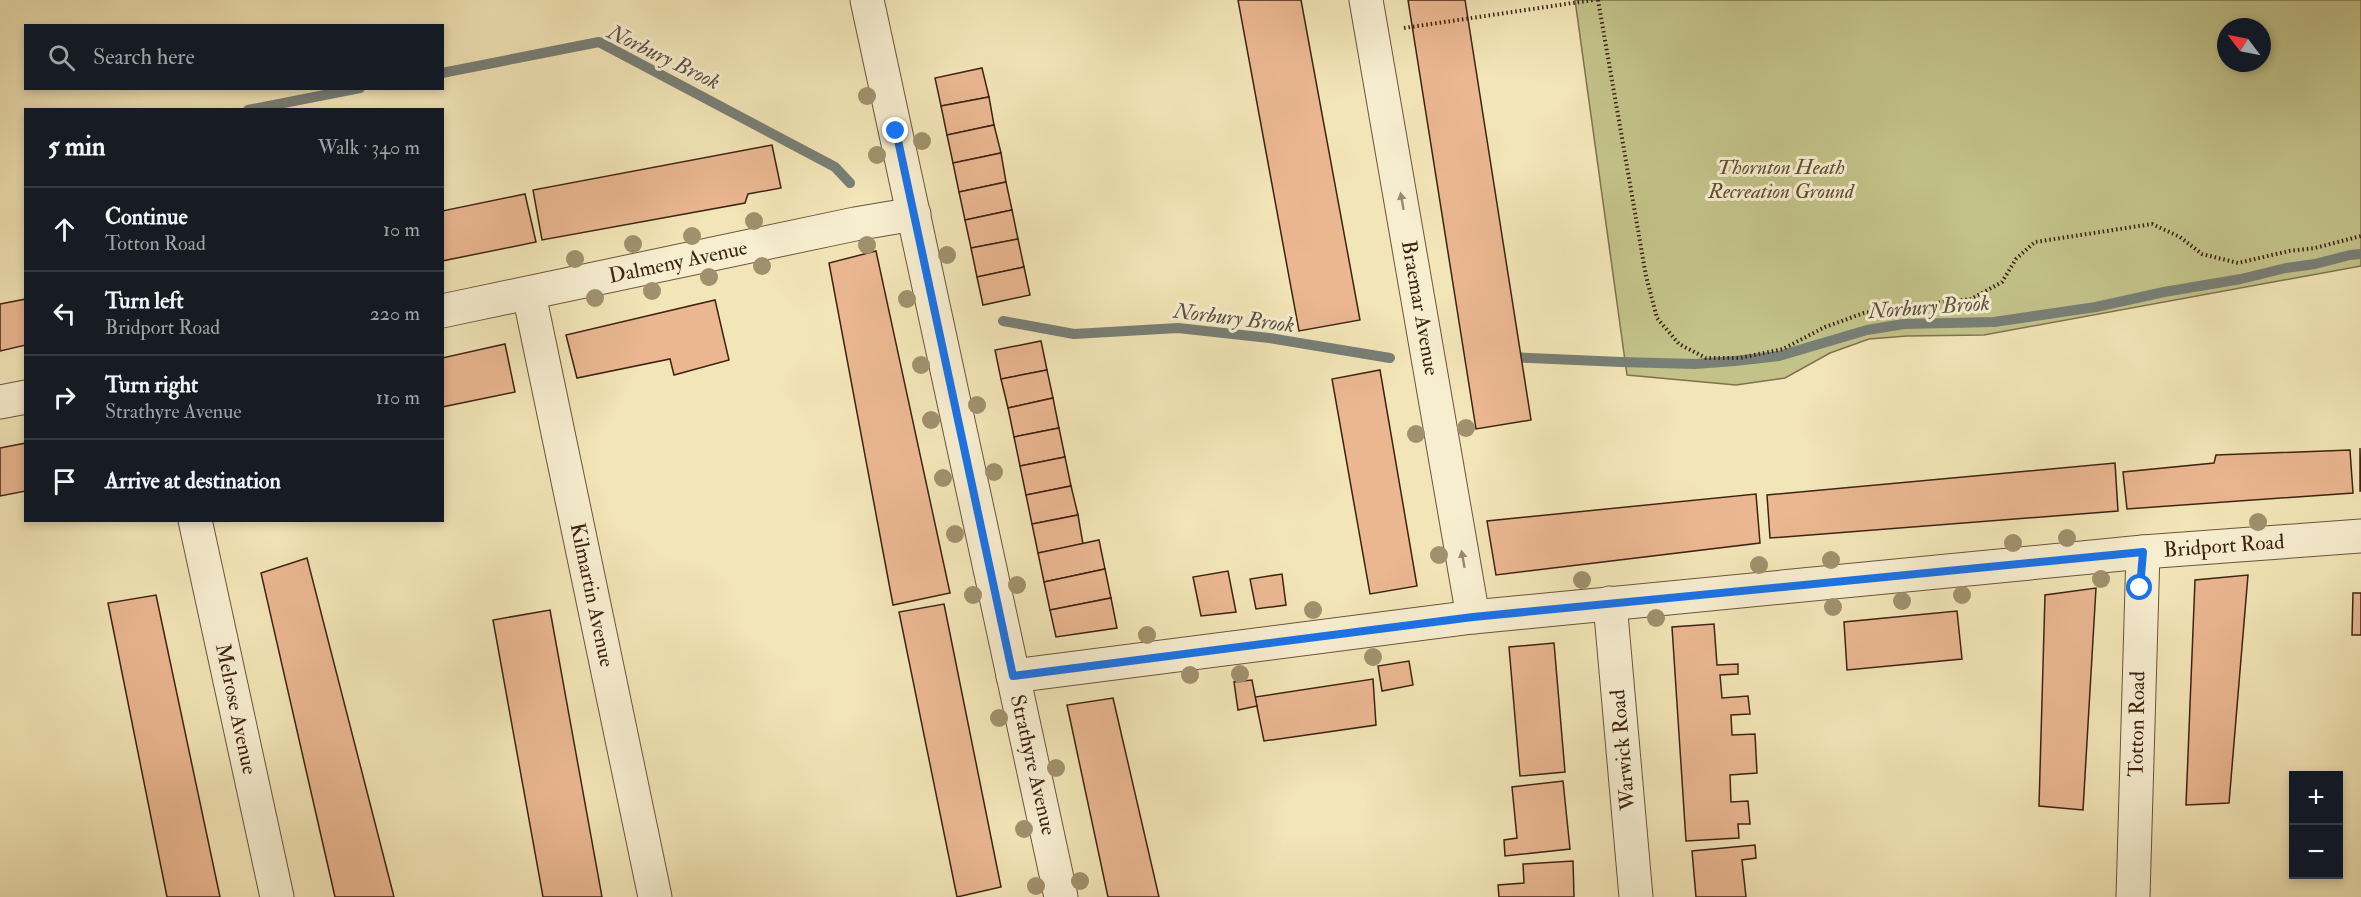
<!DOCTYPE html>
<meta charset="utf-8">
<style>
body{margin:0;font-family:"IM FELL Double Pica",serif;background:#20242c;color:#f1f3f6}
.controls{position:absolute;right:18px;bottom:18px;display:grid;overflow:hidden;border-radius:0px;box-shadow:0 3px 9px #0003}
.controls button{width:54px;height:54px;display:grid;place-items:center;padding:0;border:0;border-bottom:2px solid #363941;background:#171b24;color:#f1f3f6;font:30px sans-serif}
.compass{position:absolute;left:2217px;top:18px;width:54px;height:54px;border-radius:50%;background:#171b24;box-shadow:0 3px 9px #0003;rotate:302deg}
.stop{position:absolute;width:18px;height:18px;margin:-14px;border:4px solid #1a73e8;border-radius:50%;background:#fff}
.stop.end{background:#1a73e8;border-color:#fff;box-shadow:0 2px 6px #0008}
.list{margin:0;padding:0;list-style:none}
h2{display:flex;justify-content:space-between;align-items:center;height:78px;margin:0;padding:0 24px;font-size:26px}
h2 small{font-size:20px;font-weight:400;color:#9ea1a6}
.list li{display:grid;grid-template-columns:39px 1fr auto;gap:18px;align-items:center;box-sizing:border-box;height:84px;padding:0 24px;border-top:2px solid #363941}
.list b{display:block;font-size:22px;white-space:nowrap}
.list p{margin:0;font-size:20px;white-space:nowrap;color:#9ea1a6}
.list em{font-size:20px;font-style:normal;color:#9ea1a6}
.icon{flex:none;width:33px;height:33px;fill:none;stroke:currentColor;stroke-width:2;stroke-linecap:round;stroke-linejoin:round}
.map{position:relative;flex:none;width:2361px;height:897px;overflow:hidden}
.search{position:absolute;background:#171b24;box-shadow:0 3px 9px #0003;left:24px;top:24px;width:420px;height:66px;display:flex;align-items:center;gap:15px;box-sizing:border-box;padding:0 21px;border-radius:0px;color:#9ea1a6;font-size:22px}
.panel{position:absolute;background:#171b24;box-shadow:0 3px 9px #0003;left:24px;top:108px;width:420px;height:414px;border-radius:0px}
.map>svg:first-child{display:block}
.green{fill:#c2c289;stroke:#80724e;stroke-width:1.5;fill-rule:evenodd}
.lines{fill:none;stroke-linecap:round;stroke-linejoin:round}
.stream{stroke:#787f76;stroke-width:10}
.building{fill:#eab791;stroke:#3e2312;stroke-width:1.5}
.minor-casing{stroke:#6b543b;stroke-width:35}
.path{stroke:#3e2312;stroke-width:4;stroke-dasharray:1.5 3;stroke-linecap:butt}
.minor{stroke:#f7eed0;stroke-width:33}
.tree{fill:#a1906d}
.oneway{fill:#9a8871}
.route{stroke:#1a73e8;stroke-width:8}
.labels{text-anchor:middle;dominant-baseline:central;stroke-width:6;stroke-linejoin:round;paint-order:stroke}
.park-label{font-size:21px;font-style:italic;fill:#5f4b30;stroke:#f7eed0}
.street-label{font-size:21px;fill:#3e2312;stroke:#f7eed0}
.water-label{font-size:22px;font-style:italic;fill:#5b5144;stroke:#f7eed0}
</style>
<div class="map">
<svg width="2361" height="897" viewBox="0 0 2361 897">
<rect width="100%" height="100%" fill="#f2e5b7"/>
<filter id="stains"><feTurbulence type="fractalNoise" baseFrequency=".00333" numOctaves="4"/><feColorMatrix values="0 0 0 0 .2 0 0 0 0 .09 0 0 0 0 .02 0 0 0 .5 -.17"/></filter>
<radialGradient id="worn" r=".72"><stop offset=".6" stop-color="#630" stop-opacity="0"/><stop offset="1" stop-color="#630" stop-opacity=".3"/></radialGradient>
<path class="green" d="M1575,0H2361V266L1984,335L1907,336L1869,339L1830,353L1785,378L1736,385L1627,375ZM2226,27H2262V63H2226Z"/>
<g class="lines">
<g class="stream">
<path d="M442,73L599,42L835,167L850,183"/>
<path d="M248,110L360,88"/>
<path d="M1003,321L1074,334L1178,328L1269,338L1390,358"/>
<path d="M1509,357L1621,362L1695,364L1735,361L1779,356L1867,330L1904,324L1994,322L2096,307L2164,292L2241,279L2286,268L2315,264L2350,255L2361,254"/>
</g>
</g>
<g class="building">
<path d="M1238,0H1301L1360,320L1299,331Z"/>
<path d="M1408,0H1465L1531,420L1476,429Z"/>
<path d="M982,68L989,97L941,106L935,78Z"/>
<path d="M989,97L994,125L947,135L941,106Z"/>
<path d="M994,125L1001,153L953,163L947,135Z"/>
<path d="M772,145L781,188L748,194L745,203L542,240L533,190Z"/>
<path d="M1001,153L1006,182L959,192L953,163Z"/>
<path d="M1006,182L1012,210L965,220L959,192Z"/>
<path d="M525,194L536,242L442,261V211Z"/>
<path d="M1012,210L1018,239L971,248L965,220Z"/>
<path d="M1018,239L1024,267L977,277L971,248Z"/>
<path d="M876,251L950,593L893,605L829,263Z"/>
<path d="M1024,267L1030,295L983,305L977,277Z"/>
<path d="M26,299V345L0,351V304Z"/>
<path d="M715,300L729,360L674,375L670,359L577,378L566,335Z"/>
<path d="M1041,341L1047,370L1001,379L995,350Z"/>
<path d="M505,344L515,392L442,407V358Z"/>
<path d="M1047,370L1053,398L1008,408L1001,379Z"/>
<path d="M1380,370L1417,586L1370,594L1332,379Z"/>
<path d="M1053,398L1059,428L1014,437L1008,408Z"/>
<path d="M1059,428L1065,457L1020,466L1014,437Z"/>
<path d="M26,443V491L0,496V448Z"/>
<path d="M2360,448L2361,491H2360Z"/>
<path d="M2350,450L2353,493L2127,509L2123,472L2214,463L2216,455Z"/>
<path d="M1065,457L1071,486L1026,495L1020,466Z"/>
<path d="M2115,463L2118,511L1770,538L1767,495Z"/>
<path d="M1071,486L1078,515L1032,524L1026,495Z"/>
<path d="M1756,494L1760,543L1496,575L1487,521Z"/>
<path d="M1078,515L1083,544L1038,553L1032,524Z"/>
<path d="M1099,540L1105,569L1044,582L1038,553Z"/>
<path d="M307,558L394,897H335L261,573Z"/>
<path d="M1105,569L1111,598L1050,610L1044,582Z"/>
<path d="M1228,571L1236,612L1201,616L1193,577Z"/>
<path d="M1282,574L1286,605L1256,609L1250,579Z"/>
<path d="M2248,575L2229,803L2186,805L2195,580Z"/>
<path d="M2096,588L2083,810L2039,806L2045,595Z"/>
<path d="M2353,593H2361V635H2352Z"/>
<path d="M156,595L220,897H167L108,603Z"/>
<path d="M1111,598L1117,628L1056,637L1050,610Z"/>
<path d="M944,604L1001,887L957,897L899,612Z"/>
<path d="M550,610L602,897H543L493,620Z"/>
<path d="M1957,611L1962,659L1847,670L1844,622Z"/>
<path d="M1714,624L1717,665L1738,664V674L1720,675L1722,698L1748,696L1750,714L1731,715L1732,735L1755,734L1757,773L1730,775L1731,802L1748,801L1750,824H1738L1739,838L1686,841L1672,627Z"/>
<path d="M1554,643L1565,772L1520,776L1509,647Z"/>
<path d="M1409,661L1413,685L1382,691L1378,666Z"/>
<path d="M1373,679L1376,725L1264,741L1255,697Z"/>
<path d="M1252,680L1257,706L1238,710L1234,682Z"/>
<path d="M1113,698L1159,897H1108L1067,705Z"/>
<path d="M1563,781L1570,849L1505,856L1504,840L1517,838L1512,787Z"/>
<path d="M1755,845L1756,858L1742,860L1746,897H1696L1692,851Z"/>
<path d="M1573,861L1574,897H1499L1498,885L1524,883L1523,864Z"/>
</g>
<g class="lines">
<g class="minor-casing">
<g id="minor">
<path d="M867,0L1061,897"/>
<path d="M1366,0L1473,617"/>
<path d="M529,294L655,897"/>
<path d="M442,311L855,224L914,214"/>
<path d="M0,402L26,397"/>
<path d="M195,520L277,897"/>
<path d="M1610,603L1636,897"/>
<path d="M1013,676L1473,617L2143,552L2361,536"/>
<path d="M2133,897L2143,552"/>
</g>
</g>
<g class="path">
<path d="M1598,0L1646,276L1657,318L1679,344L1706,358H1740L1783,349L1825,327L1864,313L1900,307L1971,299L2002,282L2016,259L2035,242L2152,224L2180,237L2202,254L2238,263L2289,251L2315,248L2361,236"/>
<path d="M1404,28L1593,0"/>
</g>
<use href="#minor" class="minor"/>
</g>
<g class="tree">
<circle cx="867" cy="96" r="9"/>
<circle cx="922" cy="141" r="9"/>
<circle cx="877" cy="155" r="9"/>
<circle cx="754" cy="221" r="9"/>
<circle cx="692" cy="236" r="9"/>
<circle cx="633" cy="244" r="9"/>
<circle cx="867" cy="245" r="9"/>
<circle cx="947" cy="255" r="9"/>
<circle cx="575" cy="259" r="9"/>
<circle cx="762" cy="266" r="9"/>
<circle cx="709" cy="277" r="9"/>
<circle cx="652" cy="291" r="9"/>
<circle cx="595" cy="298" r="9"/>
<circle cx="907" cy="299" r="9"/>
<circle cx="921" cy="365" r="9"/>
<circle cx="977" cy="405" r="9"/>
<circle cx="931" cy="420" r="9"/>
<circle cx="1466" cy="428" r="9"/>
<circle cx="1416" cy="434" r="9"/>
<circle cx="994" cy="472" r="9"/>
<circle cx="943" cy="478" r="9"/>
<circle cx="2258" cy="522" r="9"/>
<circle cx="955" cy="534" r="9"/>
<circle cx="2067" cy="538" r="9"/>
<circle cx="2013" cy="543" r="9"/>
<circle cx="1439" cy="555" r="9"/>
<circle cx="1831" cy="560" r="9"/>
<circle cx="1759" cy="565" r="9"/>
<circle cx="2101" cy="579" r="9"/>
<circle cx="1582" cy="580" r="9"/>
<circle cx="1017" cy="585" r="9"/>
<circle cx="973" cy="595" r="9"/>
<circle cx="1962" cy="595" r="9"/>
<circle cx="1902" cy="601" r="9"/>
<circle cx="1833" cy="607" r="9"/>
<circle cx="1313" cy="610" r="9"/>
<circle cx="1656" cy="618" r="9"/>
<circle cx="1147" cy="635" r="9"/>
<circle cx="1373" cy="657" r="9"/>
<circle cx="1240" cy="674" r="9"/>
<circle cx="1190" cy="675" r="9"/>
<circle cx="999" cy="718" r="9"/>
<circle cx="1056" cy="768" r="9"/>
<circle cx="1024" cy="829" r="9"/>
<circle cx="1080" cy="881" r="9"/>
<circle cx="1036" cy="886" r="9"/>
</g>
<defs><path id="oneway-solid" d="M-6-.8H1V-3.2L6.5 0L1 3.2V.8H-6Z" transform="scale(1.5)"/></defs>
<g class="oneway">
<use href="#oneway-solid" transform="translate(1402 201) rotate(-100)"/>
<use href="#oneway-solid" transform="translate(1463 559) rotate(-100)"/>
</g>
<g class="lines">
<path class="route" d="M896,131L1013,676L1473,617L2143,552L2140,588"/>
</g>
<g class="labels">
<g class="park-label">
<text x="1781" y="167">Thornton Heath<tspan x="1781" dy="24">Recreation Ground</tspan></text>
</g>
<g class="street-label">
<text transform="translate(678 262) rotate(-12)">Dalmeny Avenue</text>
<text transform="translate(1420 308) rotate(80)">Braemar Avenue</text>
<text transform="translate(2224 546) rotate(-4)">Bridport Road</text>
<text transform="translate(592 595) rotate(78)">Kilmartin Avenue</text>
<text transform="translate(236 709) rotate(78)">Melrose Avenue</text>
<text transform="translate(2137 724) rotate(-89)">Totton Road</text>
<text transform="translate(1623 750) rotate(-95)">Warwick Road</text>
<text transform="translate(1033 765) rotate(77)">Strathyre Avenue</text>
</g>
<g class="water-label">
<text transform="translate(664 57) rotate(26)">Norbury Brook</text>
<text transform="translate(1929 307) rotate(-4)">Norbury Brook</text>
<text transform="translate(1234 318) rotate(7)">Norbury Brook</text>
</g>
</g>
<rect width="100%" height="100%" filter="url(#stains)"/>
<rect width="100%" height="100%" fill="url(#worn)"/>
</svg>
<div class="controls">
<button>+</button>
<button>−</button>
</div>
<svg class="compass" viewBox="-18 -18 36 36"><path d="M0-13l5 13h-10z" fill="#e53935"/><path d="M0 13l5-13h-10z" fill="#9ea1a6"/></svg>
<div class="stop" style="left:2140px;top:588px"></div>
<div class="stop end" style="left:896px;top:131px"></div>
<div class="search"><svg class="icon" aria-label="search" viewBox="0 0 24 24"><circle cx="10" cy="10" r="6"/><path d="M15 15l6 6"/></svg>Search here</div>
<section class="panel">
<h2>5 min<small>Walk · 340 m</small></h2>
<ul class="list">
<li><svg class="icon" aria-label="ahead" viewBox="0 0 24 24"><path d="M12 20V5M6 11l6-6 6 6"/></svg><div><b>Continue</b><p>Totton Road</p></div><em>10 m</em></li>
<li><svg class="icon" aria-label="left" viewBox="0 0 24 24"><path d="M17 20v-9H6M10 6l-5 5 5 5"/></svg><div><b>Turn left</b><p>Bridport Road</p></div><em>220 m</em></li>
<li><svg class="icon" aria-label="right" viewBox="0 0 24 24"><path d="M7 20v-9h11M14 6l5 5-5 5"/></svg><div><b>Turn right</b><p>Strathyre Avenue</p></div><em>110 m</em></li>
<li><svg class="icon" aria-label="arrive" viewBox="0 0 24 24"><path d="M6 21V4h12l-3 4 3 4H6"/></svg><div><b>Arrive at destination</b></div></li>
</ul>
</section>
</div>
